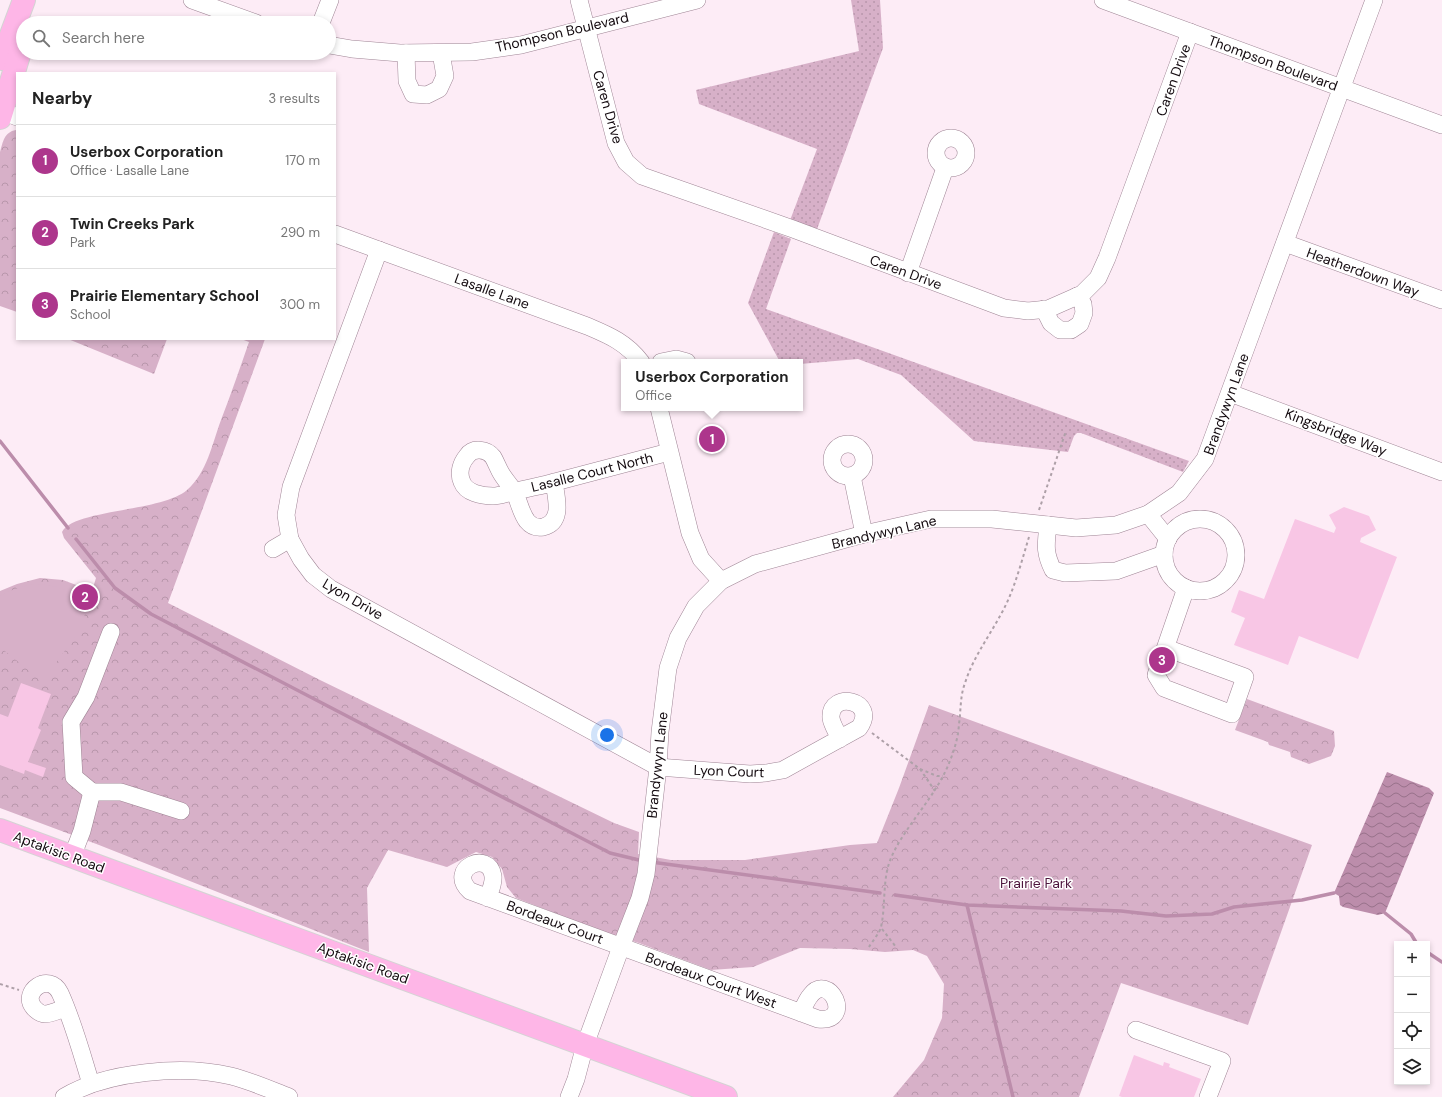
<!DOCTYPE html>
<meta charset="utf-8">
<style>
body{margin:0;font-family:"DM Sans",sans-serif;background:#f6f6f6;color:#222}
.controls{position:absolute;right:12px;bottom:12px;display:grid;overflow:hidden;border-radius:0px;box-shadow:0 2px 6px #0003}
.controls button{width:36px;height:36px;display:grid;place-items:center;padding:0;border:0;border-bottom:1px solid #e0e0e0;background:#fff;color:#222;font:20px sans-serif}
.you{position:absolute;left:607px;top:735px;width:14px;height:14px;margin:-10px;border:3px solid #fff;border-radius:50%;background:#1a73e8;box-shadow:0 0 0 6px #1a73e833}
.badge{display:grid;place-items:center;width:26px;height:26px;border-radius:50%;background:#ad368c;color:#fff;font-size:13px;font-weight:700}
.pin{position:absolute;translate:-50% -50%;border:2px solid #fff;box-shadow:0 1px 4px #0006}
.popup{position:absolute;left:621px;top:359px;width:182px;height:52px;box-sizing:border-box;display:grid;place-content:center;border-radius:0px;background:#fff;filter:drop-shadow(0 1px 3px #0005);font-size:13px;white-space:nowrap;color:#767676}
.popup b{font-size:15px;color:#222}
.popup::after{content:'';position:absolute;left:50%;top:100%;margin-left:-8px;border:8px solid transparent;border-top-color:#fff}
.list{margin:0;padding:0;list-style:none}
h2{display:flex;justify-content:space-between;align-items:center;height:52px;margin:0;padding:0 16px;font-size:17px}
h2 small{font-size:13px;font-weight:400;color:#767676}
.list li{display:grid;grid-template-columns:26px 1fr auto;gap:12px;align-items:center;box-sizing:border-box;height:72px;padding:0 16px;border-top:1px solid #e0e0e0}
.list b{display:block;font-size:15px;white-space:nowrap}
.list p{margin:0;font-size:13px;white-space:nowrap;color:#767676}
.list em{font-size:13px;font-style:normal;color:#767676}
.icon{flex:none;width:22px;height:22px;fill:none;stroke:currentColor;stroke-width:2;stroke-linecap:round;stroke-linejoin:round}
.map{position:relative;flex:none;width:1442px;height:1097px;overflow:hidden}
.search{position:absolute;background:#fff;box-shadow:0 2px 6px #0003;left:16px;top:16px;width:320px;height:44px;display:flex;align-items:center;gap:10px;box-sizing:border-box;padding:0 14px;border-radius:22px;color:#767676;font-size:15px}
.panel{position:absolute;background:#fff;box-shadow:0 2px 6px #0003;left:16px;top:72px;width:320px;height:268px;border-radius:0px}
.map>svg:first-child{display:block}
.grass{fill:url(#grass-dots)}
.park{fill:url(#park-crowns)}
.pitch{fill:#d7b0c8}
.water{fill:url(#water-waves)}
.lines{fill:none;stroke-linecap:round;stroke-linejoin:round}
.stream{stroke:#bc8dab;stroke-width:3.5}
.building{fill:#f8c6e5}
.minor-casing{stroke:#9f8595;stroke-width:18}
.major-casing{stroke:#d5d3d4;stroke-width:24}
.path{stroke:#aea0a8;stroke-width:2;stroke-dasharray:3 3;stroke-linecap:butt}
.minor{stroke:#fff;stroke-width:17}
.major{stroke:#feb6e7;stroke-width:22}
.labels{text-anchor:middle;dominant-baseline:central;stroke-width:3;stroke-linejoin:round;paint-order:stroke}
.street-label{font-size:14px;fill:#130a0f;stroke:#fff}
.park-label{font-size:14px;fill:#4e163e;stroke:#fff}
</style>
<div class="map">
<svg width="1442" height="1097" viewBox="0 0 1442 1097">
<defs>
<pattern id="grass-dots" width="8" height="8" patternUnits="userSpaceOnUse"><rect width="8" height="8" fill="#d7b0c8"/><path d="M2 2h.1M6 6h.1" fill="none" stroke="#b896ab" stroke-width="1.8" stroke-linecap="round"/></pattern>
<pattern id="park-crowns" width="20" height="18" patternUnits="userSpaceOnUse"><rect width="20" height="18" fill="#d7b0c8"/><path d="M2 6a3 3 0 1 1 6 0M12 15a3 3 0 1 1 6 0" fill="none" stroke="#b896ab"/></pattern>
<pattern id="water-waves" width="16" height="10" patternUnits="userSpaceOnUse"><rect width="16" height="10" fill="#bc8dab"/><path d="M0 5q4-4 8 0t8 0" fill="none" stroke="#98718a"/></pattern>
</defs>
<rect width="100%" height="100%" fill="#fdecf6"/>
<g class="grass">
<path d="M851,0H880L883,48L816,232L789,223L817,149L699,104L696,90L859,51Z"/>
<path d="M774,232L791,239L766,309L1189,461L1183,472L1081,433H1077L1074,436L1068,452L974,441L901,375L858,359L800,364V362H780L748,303Z"/>
</g>
<g class="park">
<path d="M16,130H17V312L0,306V152C3,142 4,132 16,130Z"/>
<path d="M68,339H167L154,374Z"/>
<path d="M241,339H265L168,603L320,680L614,823L639,832L638,854L671,860H745L850,845L877,843L899,788L929,705L1312,845L1248,1025L1121,983L1079,1097H893L924,1060L942,1018L944,984L927,956L913,950L885,952L850,949L800,948L753,967L711,970L639,943L606,933L516,898L507,887L502,869L492,857L476,852L447,867L388,850L367,888L369,952L99,845L0,808V591L17,584L40,578L63,580L92,591L96,578L64,538L62,532C74,509 162,512 187,490C207,473 212,444 221,420C231,394 240,368 249,342Z"/>
<path d="M1247,699L1334,731L1335,746L1331,756L1309,764L1291,757L1290,752L1269,745L1268,742L1235,730Z"/>
</g>
<path class="pitch" d="M36,584C57,585 72,591 89,604L77,634L45,678H38L0,647V596C12,589 22,586 36,584Z"/>
<path class="water" d="M1387,772L1429,788L1434,793L1385,913L1378,915L1343,907L1340,905L1339,896L1334,893Z"/>
<g class="lines">
<g class="stream">
<path d="M0,441L68,528"/>
<path d="M76,539L115,588L151,614L610,853L643,861"/>
<path d="M651,862L880,893"/>
<path d="M895,895L967,905L1121,911L1166,916L1212,914L1234,907L1302,900L1334,893"/>
<path d="M967,905L1013,1097"/>
<path d="M1385,913L1411,934L1417,944"/>
<path d="M1427,952L1442,962"/>
</g>
</g>
<g class="building">
<path d="M1344,507L1369,516L1376,530L1361,538L1360,542L1397,557L1358,659L1299,636L1288,665L1234,645L1245,618L1231,612L1239,590L1264,599L1295,519L1334,533L1336,528L1329,515Z"/>
<path d="M21,683L51,694L38,728L41,730L28,762L46,768L43,777L25,770L24,774L0,765V714L8,717Z"/>
<path d="M1134,1055L1163,1066L1164,1062L1170,1064L1169,1067L1201,1079L1194,1097H1122L1119,1096Z"/>
</g>
<g class="lines">
<g class="minor-casing">
<g id="minor">
<path d="M192,0L256,23"/>
<path d="M579,0L616,143L626,162L642,176L793,229L1004,308L1028,311L1048,309L1082,294L1098,278L1107,258L1190,32"/>
<path d="M1103,0L1442,125"/>
<path d="M321,23L330,0"/>
<path d="M329,45L352,49L400,53L472,52L521,45L697,0"/>
<path d="M406,53L407,81L413,94L427,95L439,89L445,76L441,53"/>
<path d="M2,111L17,117"/>
<circle cx="951" cy="153" r="15"/>
<path d="M335,234L587,326C608,335 626,342 641,362"/>
<path d="M1285,243L1442,300"/>
<path d="M379,250L291,487L286,515L290,539L301,559L313,575L331,589L658,767L750,774L766,773L783,770L859,728C879,700 829,690 831,718C832,725 837,732 840,739"/>
<path d="M908,273L945,168"/>
<path d="M1044,309L1051,323L1060,330H1071L1080,324L1084,313L1083,304L1077,296"/>
<path d="M661,362L676,359L687,362"/>
<path d="M1230,393L1442,472"/>
<path d="M659,408L690,533L701,559L721,581"/>
<circle cx="848" cy="460" r="16"/>
<path d="M852,476L864,534"/>
<path d="M554,482C556,497 564,522 543,527C537,528 531,526 527,521C521,513 519,502 515,493C511,486 505,480 501,473C498,468 496,462 493,457C487,449 473,447 467,456C461,463 458,473 462,482C466,493 482,496 493,496C500,496 507,493 513,492C527,488 541,486 555,482C593,472 631,462 669,452"/>
<path d="M1148,514L1168,539"/>
<circle cx="1200" cy="555" r="36"/>
<path d="M1048,525C1046,544 1044,552 1053,570L1065,573L1116,571L1164,554"/>
<path d="M273,549L290,539"/>
<path d="M1166,648L1245,677L1232,714L1164,688L1156,675L1186,588"/>
<path d="M92,792L74,777L71,722L86,697L111,632"/>
<path d="M72,857L82,831L92,792H121L181,811"/>
<path d="M488,898C490,891 494,883 493,876C489,849 446,869 470,891L818,1019C855,1023 829,970 810,996C806,1001 804,1007 801,1013"/>
<path d="M65,1008C59,1010 51,1014 45,1014C41,1014 37,1011 34,1008C20,992 49,971 60,993C73,1021 82,1055 91,1084"/>
<path d="M1136,1030L1222,1061L1208,1097"/>
<path d="M64,1097C107,1071 183,1065 231,1076C251,1081 271,1090 289,1097"/>
<path d="M569,1097L576,1079L585,1045L621,947L640,898L646,874L658,767L660,732L668,668L678,638L696,606L721,581L755,564L864,534L931,519H992L1076,528L1116,525L1148,514L1179,493L1205,459L1374,0"/>
</g>
</g>
<g class="major-casing">
<g id="major">
<path d="M2,59L24,0"/>
<path d="M0,118L23,42"/>
<path d="M0,830L726,1097"/>
</g>
</g>
<g class="path">
<path d="M1039,510L1066,431"/>
<path d="M872,733L920,769L935,791"/>
<path d="M920,769L937,776H943"/>
<path d="M882,929L896,947"/>
<path d="M869,947C872,942 880,932 881,927C886,905 882,879 891,858C905,826 932,801 947,768C953,754 958,740 959,724C961,710 960,696 965,683C973,658 988,638 1000,616C1014,592 1021,563 1029,537"/>
<path d="M0,984L19,990"/>
</g>
<use href="#minor" class="minor"/>
<use href="#major" class="major"/>
</g>
<g class="labels">
<g class="street-label">
<text transform="translate(562 32) rotate(-13)">Thompson Boulevard</text>
<text transform="translate(1273 63) rotate(20)">Thompson Boulevard</text>
<text transform="translate(1173 80) rotate(-70)">Caren Drive</text>
<text transform="translate(608 107) rotate(74)">Caren Drive</text>
<text transform="translate(906 272) rotate(20)">Caren Drive</text>
<text transform="translate(1363 272) rotate(20)">Heatherdown Way</text>
<text transform="translate(492 291) rotate(20)">Lasalle Lane</text>
<text transform="translate(1226 404) rotate(-70)">Brandywyn Lane</text>
<text transform="translate(1336 432) rotate(21)">Kingsbridge Way</text>
<text transform="translate(592 472) rotate(-14)">Lasalle Court North</text>
<text transform="translate(884 532) rotate(-13)">Brandywyn Lane</text>
<text transform="translate(353 599) rotate(30)">Lyon Drive</text>
<text transform="translate(657 765) rotate(-84)">Brandywyn Lane</text>
<text transform="translate(729 771) rotate(2)">Lyon Court</text>
<text transform="translate(59 852) rotate(20)">Aptakisic Road</text>
<text transform="translate(555 922) rotate(20)">Bordeaux Court</text>
<text transform="translate(363 963) rotate(20)">Aptakisic Road</text>
<text transform="translate(711 980) rotate(20)">Bordeaux Court West</text>
</g>
<g class="park-label">
<text x="1036" y="883">Prairie Park</text>
</g>
</g>
</svg>
<div class="controls">
<button>+</button>
<button>−</button>
<button><svg class="icon" aria-label="locate" viewBox="0 0 24 24"><circle cx="12" cy="12" r="6"/><path d="M12 2v4M12 18v4M2 12h4M18 12h4"/></svg></button>
<button><svg class="icon" aria-label="layers" viewBox="0 0 24 24"><path d="M12 4l9 5-9 5-9-5zM3 14l9 5 9-5"/></svg></button>
</div>
<div class="you"></div>
<div class="pin badge" style="left:712px;top:439px">1</div>
<div class="popup"><b>Userbox Corporation</b>Office</div>
<div class="pin badge" style="left:85px;top:597px">2</div>
<div class="pin badge" style="left:1162px;top:660px">3</div>
<div class="search"><svg class="icon" aria-label="search" viewBox="0 0 24 24"><circle cx="10" cy="10" r="6"/><path d="M15 15l6 6"/></svg>Search here</div>
<section class="panel">
<h2>Nearby<small>3 results</small></h2>
<ul class="list">
<li><span class="badge">1</span><div><b>Userbox Corporation</b><p>Office · Lasalle Lane</p></div><em>170 m</em></li>
<li><span class="badge">2</span><div><b>Twin Creeks Park</b><p>Park</p></div><em>290 m</em></li>
<li><span class="badge">3</span><div><b>Prairie Elementary School</b><p>School</p></div><em>300 m</em></li>
</ul>
</section>
</div>
